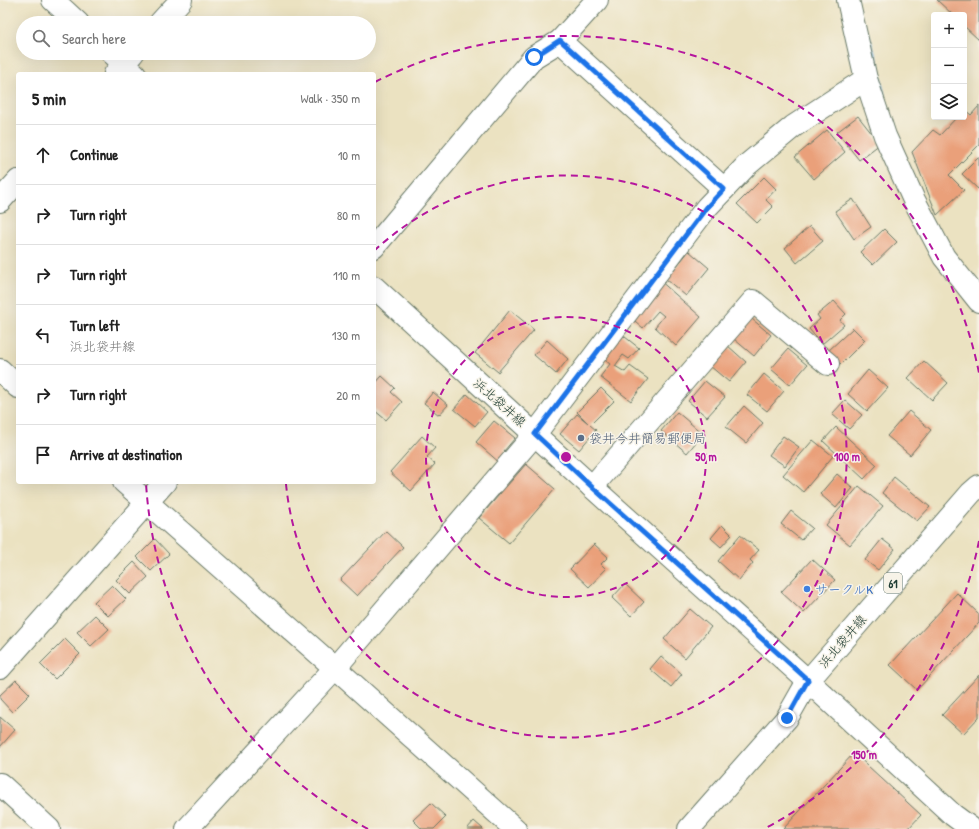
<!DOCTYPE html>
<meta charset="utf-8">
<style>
body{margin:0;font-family:"Patrick Hand","Klee One",sans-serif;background:#f2f2f2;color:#222}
.controls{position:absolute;right:12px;top:12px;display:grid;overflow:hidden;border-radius:4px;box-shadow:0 4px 16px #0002}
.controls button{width:36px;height:36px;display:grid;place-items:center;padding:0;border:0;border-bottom:1px solid #e0e0e0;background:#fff;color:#222;font:20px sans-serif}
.stop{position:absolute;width:12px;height:12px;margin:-9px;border:3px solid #1a73e8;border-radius:50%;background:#fff}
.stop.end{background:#1a73e8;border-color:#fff;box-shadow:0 1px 4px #0008}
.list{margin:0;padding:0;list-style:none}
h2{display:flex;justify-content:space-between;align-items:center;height:52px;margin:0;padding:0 16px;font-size:17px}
h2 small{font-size:13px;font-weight:400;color:#767676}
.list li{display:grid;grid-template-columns:26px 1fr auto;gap:12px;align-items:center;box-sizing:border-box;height:60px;padding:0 16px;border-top:1px solid #e0e0e0}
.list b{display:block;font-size:15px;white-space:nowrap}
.list p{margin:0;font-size:13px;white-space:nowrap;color:#767676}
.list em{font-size:13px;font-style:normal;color:#767676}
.icon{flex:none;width:22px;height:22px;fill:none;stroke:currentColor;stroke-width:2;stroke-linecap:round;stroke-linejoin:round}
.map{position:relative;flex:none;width:979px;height:829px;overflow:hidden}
.search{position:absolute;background:#fff;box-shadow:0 4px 16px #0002;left:16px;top:16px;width:360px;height:44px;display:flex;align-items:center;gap:10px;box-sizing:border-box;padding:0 14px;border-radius:22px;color:#767676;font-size:15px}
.panel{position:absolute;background:#fff;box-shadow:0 4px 16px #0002;left:16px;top:72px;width:360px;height:412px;border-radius:4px}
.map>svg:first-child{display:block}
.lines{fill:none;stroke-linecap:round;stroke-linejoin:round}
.stream{stroke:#64abdb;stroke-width:5.5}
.building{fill:#eaa07a}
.minor-casing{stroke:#667765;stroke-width:24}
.major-casing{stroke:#667765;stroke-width:24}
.minor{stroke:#fff;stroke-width:22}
.major{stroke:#fff;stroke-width:22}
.route{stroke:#1a73e8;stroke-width:5}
.ring{fill:none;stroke:#b5179e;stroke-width:2;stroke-dasharray:7 5}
.service-dot{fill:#5c6f8a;stroke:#f7f3e8;stroke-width:1.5}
.shop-dot{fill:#3f7fe0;stroke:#f7f3e8;stroke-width:1.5}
.labels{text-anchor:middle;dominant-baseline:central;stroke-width:3;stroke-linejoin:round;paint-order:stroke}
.shield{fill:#f7f3e8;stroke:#60746a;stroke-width:1}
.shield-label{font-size:12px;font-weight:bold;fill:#1f3d34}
.street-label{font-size:13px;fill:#1f3d34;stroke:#f7f3e8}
.service-label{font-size:13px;fill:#4e5e75;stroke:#f7f3e8;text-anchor:start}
.shop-label{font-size:13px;fill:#366cbe;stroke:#f7f3e8;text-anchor:start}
.centre{fill:#b5179e;stroke:#f7f3e8;stroke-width:2}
.ring-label{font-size:12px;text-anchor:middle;font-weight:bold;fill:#b5179e;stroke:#f7f3e8;stroke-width:3;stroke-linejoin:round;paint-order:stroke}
</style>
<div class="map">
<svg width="979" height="829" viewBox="0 0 979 829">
<rect width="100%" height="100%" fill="#f7f3e8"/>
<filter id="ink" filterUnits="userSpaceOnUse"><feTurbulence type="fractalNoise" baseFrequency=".025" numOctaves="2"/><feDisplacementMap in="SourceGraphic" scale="8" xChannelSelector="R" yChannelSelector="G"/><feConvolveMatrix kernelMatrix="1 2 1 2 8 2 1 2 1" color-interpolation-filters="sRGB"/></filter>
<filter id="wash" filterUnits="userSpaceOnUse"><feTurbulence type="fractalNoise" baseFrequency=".012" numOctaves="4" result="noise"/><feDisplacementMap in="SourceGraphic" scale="16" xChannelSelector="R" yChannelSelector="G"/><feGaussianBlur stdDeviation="0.9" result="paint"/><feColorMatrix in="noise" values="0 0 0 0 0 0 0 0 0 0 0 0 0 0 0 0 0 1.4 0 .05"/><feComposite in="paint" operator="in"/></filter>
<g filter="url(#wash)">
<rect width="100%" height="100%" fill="#ebe2c1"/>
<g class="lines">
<path class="stream" d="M867,35L876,64L882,94"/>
</g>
<g id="blocks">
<g class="building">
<path d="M937,0H979V40L964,26V15H953Z"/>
<path d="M979,106V145L949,175L964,190L937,215L912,152L933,130L940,135L957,117H964V109L971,115Z"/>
<path d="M858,116L880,144L859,160L837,132Z"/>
<path d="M827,130L845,152L814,179L795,157Z"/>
<path d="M979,157V190L962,174Z"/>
<path d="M764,177L776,189L766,200L773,207L757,223L737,204Z"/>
<path d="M853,199L871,227L854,239L835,211Z"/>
<path d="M810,226L823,241L797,263L785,248Z"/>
<path d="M884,229L897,242L873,265L860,252Z"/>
<path d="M689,251L709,268L686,296L666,279Z"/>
<path d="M658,279L701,317L676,346L655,327L664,316L658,311L643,328L627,314Z"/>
<path d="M834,301L846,314L840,320L844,325L822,344L809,329L820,319L817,315Z"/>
<path d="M510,310L534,330L498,372L475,353Z"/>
<path d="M752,319L771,335L754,356L734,339Z"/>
<path d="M853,328L865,340L841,364L828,351Z"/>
<path d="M620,333L639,348L629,359L623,355L615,366L625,372L630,366L648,379L631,401L600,377L610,364L601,357Z"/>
<path d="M547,340L568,359L556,374L534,355Z"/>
<path d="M727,345L746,362L729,382L710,366Z"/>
<path d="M788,349L807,365L790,385L771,369Z"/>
<path d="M924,361L948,383L932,400L908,378Z"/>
<path d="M868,370L888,388L867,411L848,394Z"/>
<path d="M764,374L784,391L767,411L747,395Z"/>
<path d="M382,376L395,388L391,392L402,402L386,420L374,410V385Z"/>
<path d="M705,381L725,397L707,417L688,401Z"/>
<path d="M601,388L614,401L590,425L596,430L579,450L560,434L577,414L588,423L577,412Z"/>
<path d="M433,392L448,405L439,415L424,403Z"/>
<path d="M467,394L487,412L475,426L454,409Z"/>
<path d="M845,400L862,415L849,429L832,414Z"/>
<path d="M744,406L763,423L746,443L726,427Z"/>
<path d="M909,411L931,430L910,455L887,436Z"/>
<path d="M677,412L703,434L687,453L661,431Z"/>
<path d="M494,421L515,438L504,451L509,455L501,464L476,442Z"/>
<path d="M836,427L877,465L864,479L823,441Z"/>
<path d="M422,436L435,448L427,457L435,464L411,491L390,472Z"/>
<path d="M783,436L799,447L785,466L769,455Z"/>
<path d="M813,440L833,456L803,492L783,475Z"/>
<path d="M526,464L555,489L509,543L479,518Z"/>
<path d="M837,474L853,488L836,508L820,494Z"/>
<path d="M894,477L930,507L917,521L882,493Z"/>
<path d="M859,486L883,506L850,545L826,525Z"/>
<path d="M791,511L812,528L801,540L781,524Z"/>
<path d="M722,525L732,535L721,547L711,538Z"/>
<path d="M386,531L403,547L357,596L340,580Z"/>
<path d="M740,535L759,550L750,560L753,563L739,580L718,561Z"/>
<path d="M155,539L169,554L151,571L137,557Z"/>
<path d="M882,539L895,549L878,570L865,560Z"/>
<path d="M594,544L608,557L601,564L606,569L589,587L570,569Z"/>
<path d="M812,559L835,580L804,613L781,592Z"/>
<path d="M134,562L148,577L130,594L116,580Z"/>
<path d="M625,584L644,602L631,616L612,598Z"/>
<path d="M112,585L126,599L108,616L94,602Z"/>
<path d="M957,593L979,614V623L917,690L890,665Z"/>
<path d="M690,609L711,627L685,658L664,639Z"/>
<path d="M95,615L109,629L91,646L77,632Z"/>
<path d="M65,639L80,654L55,679L40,664Z"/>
<path d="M661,656L682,674L671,687L650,669Z"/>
<path d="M979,675V717L963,734L942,715Z"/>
<path d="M16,680L30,694L12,712L0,699V695Z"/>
<path d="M0,717L15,730L0,747Z"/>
<path d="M854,753L921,815L908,829H783Z"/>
<path d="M431,803L446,817L434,829H422L413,820Z"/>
<path d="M474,821L483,829H467Z"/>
</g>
</g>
</g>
<g filter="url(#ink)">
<use href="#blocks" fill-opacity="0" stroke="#667765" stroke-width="1"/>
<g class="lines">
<g class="minor-casing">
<g id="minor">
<path d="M848,0L866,79L885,136L913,198L944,257L979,301"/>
<path d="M160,23L181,0"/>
<path d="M560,41L724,189"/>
<path d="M115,74L133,53"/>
<path d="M0,201L18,181"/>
<path d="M374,247L534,57L560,41L597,0"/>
<path d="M0,370L18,387"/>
<path d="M124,482L335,668L515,829"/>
<path d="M592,487L753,301L828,364"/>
<path d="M0,668L165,482"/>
<path d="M0,784L49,829"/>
<path d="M187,829L335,668L535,434L707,207L747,165L794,126L866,79"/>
<path d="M689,829L787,718L808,681L953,815L972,829"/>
</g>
</g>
<g class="major-casing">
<g id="major">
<path d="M53,0L78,23"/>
<path d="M112,53L135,74"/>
<path d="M374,287L592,487L808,681L971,493L979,486"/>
</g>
</g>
<use href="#minor" class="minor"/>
<use href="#major" class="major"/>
</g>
</g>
<g class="lines" filter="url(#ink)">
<path class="route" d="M534,57L560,40L724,189L707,207L535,434L592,487L808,680L787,718"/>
</g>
<g class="ring">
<circle cx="566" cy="457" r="140"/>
<path d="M374 251A281 281 0 1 1 286 484"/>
<path d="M979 541A421 421 0 0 1 764 829M368 829A421 421 0 0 1 146 483M375 82A421 421 0 0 1 979 373"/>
</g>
<circle class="service-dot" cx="581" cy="438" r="4"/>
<circle class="shop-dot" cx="807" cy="589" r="4"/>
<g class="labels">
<rect class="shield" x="884" y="573" width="18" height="20" rx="3"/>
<g class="shield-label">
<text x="893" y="583">61</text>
</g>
<g class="street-label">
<text transform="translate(500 402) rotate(42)">浜北袋井線</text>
<text transform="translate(842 641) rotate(-49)">浜北袋井線</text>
</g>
<g class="service-label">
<text x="589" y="438">袋井今井簡易郵便局</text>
</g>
<g class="shop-label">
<text x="815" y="589">サークルK</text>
</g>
</g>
<circle cx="566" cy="457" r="6" class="centre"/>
<g class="ring-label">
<text x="706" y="461">50 m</text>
<text x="847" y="461">100 m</text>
<text x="864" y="759">150 m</text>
</g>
</svg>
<div class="controls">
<button>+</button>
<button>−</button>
<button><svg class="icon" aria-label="layers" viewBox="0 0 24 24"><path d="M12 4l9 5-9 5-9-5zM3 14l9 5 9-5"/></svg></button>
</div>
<div class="stop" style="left:534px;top:57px"></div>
<div class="stop end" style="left:787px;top:718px"></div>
<div class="search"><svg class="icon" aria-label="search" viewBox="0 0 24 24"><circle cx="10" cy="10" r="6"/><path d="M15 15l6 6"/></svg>Search here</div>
<section class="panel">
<h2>5 min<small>Walk · 350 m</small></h2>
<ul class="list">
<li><svg class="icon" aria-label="ahead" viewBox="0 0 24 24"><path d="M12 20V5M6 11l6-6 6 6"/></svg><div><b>Continue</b></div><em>10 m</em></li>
<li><svg class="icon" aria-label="right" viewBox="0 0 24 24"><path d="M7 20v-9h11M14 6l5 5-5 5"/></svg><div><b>Turn right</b></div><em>80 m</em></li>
<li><svg class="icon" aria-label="right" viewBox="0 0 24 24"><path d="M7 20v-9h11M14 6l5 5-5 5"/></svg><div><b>Turn right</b></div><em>110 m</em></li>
<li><svg class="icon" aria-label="left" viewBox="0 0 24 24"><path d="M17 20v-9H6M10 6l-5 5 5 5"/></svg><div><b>Turn left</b><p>浜北袋井線</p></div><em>130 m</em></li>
<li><svg class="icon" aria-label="right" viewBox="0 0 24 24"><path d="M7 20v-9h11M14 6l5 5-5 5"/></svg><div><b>Turn right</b></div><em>20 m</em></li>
<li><svg class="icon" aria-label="arrive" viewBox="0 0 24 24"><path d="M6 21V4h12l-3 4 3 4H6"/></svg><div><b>Arrive at destination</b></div></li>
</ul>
</section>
</div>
